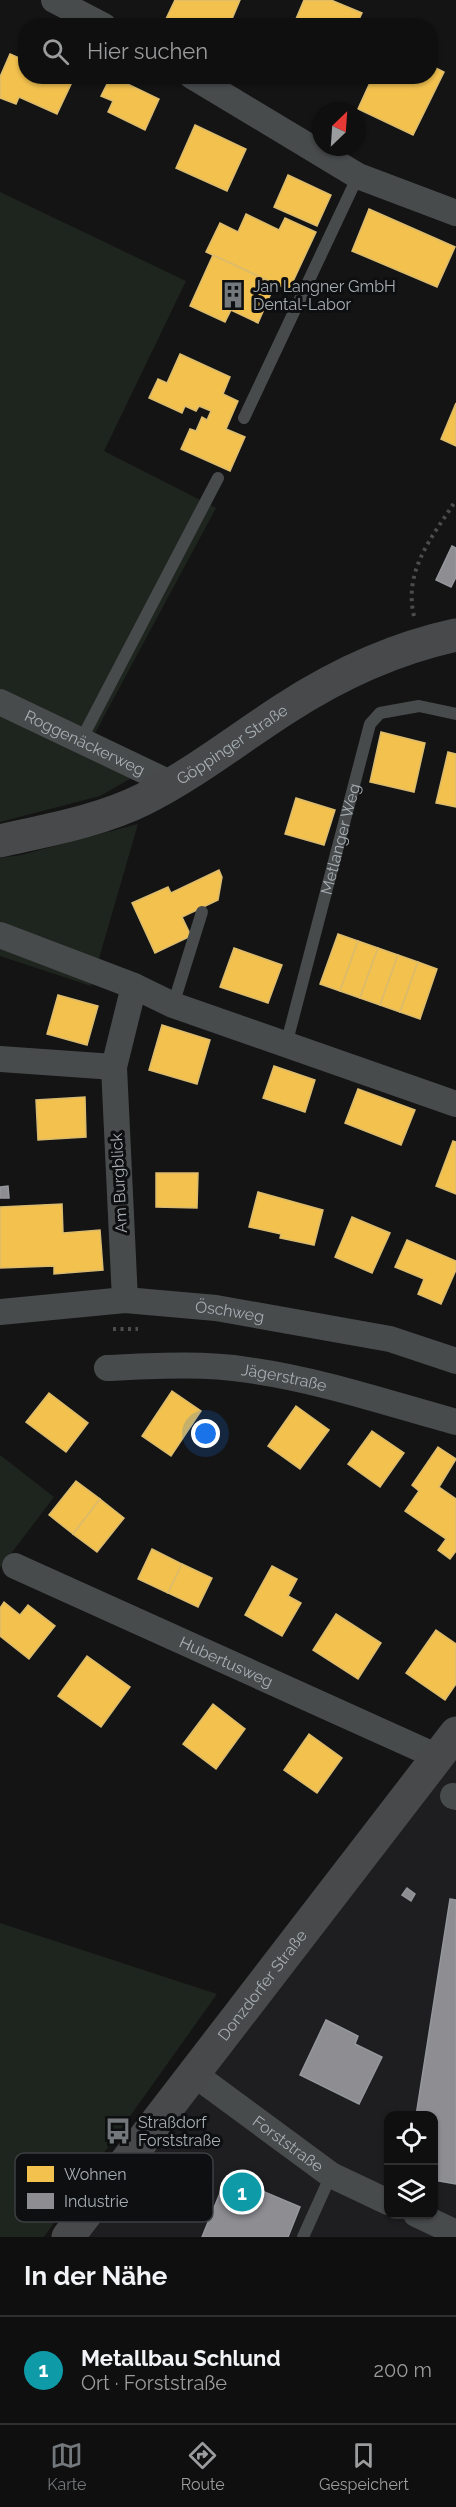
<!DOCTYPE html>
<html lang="de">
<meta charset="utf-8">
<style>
body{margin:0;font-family:Raleway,sans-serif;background:#1d1d1d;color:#f1f3f6}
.controls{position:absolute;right:18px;bottom:18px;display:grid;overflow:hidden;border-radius:12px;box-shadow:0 2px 4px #0004}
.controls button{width:54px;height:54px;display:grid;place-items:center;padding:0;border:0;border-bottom:2px solid #2f2f2f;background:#0f0f0f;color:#f1f3f6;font:30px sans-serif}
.compass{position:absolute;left:312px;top:102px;width:54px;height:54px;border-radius:50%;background:#0f0f0f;box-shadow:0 2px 4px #0004;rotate:25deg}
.you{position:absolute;left:206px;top:1434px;width:21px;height:21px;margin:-15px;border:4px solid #fff;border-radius:50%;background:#1a73e8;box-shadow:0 0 0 9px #1a73e833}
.badge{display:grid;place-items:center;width:39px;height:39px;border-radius:50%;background:#73787c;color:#fff;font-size:20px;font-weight:700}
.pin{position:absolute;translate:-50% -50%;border:3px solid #fff;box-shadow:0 2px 6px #0006}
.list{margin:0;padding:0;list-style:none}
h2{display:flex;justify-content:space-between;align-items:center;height:78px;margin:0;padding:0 24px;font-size:26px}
h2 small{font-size:20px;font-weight:400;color:#9b9c9e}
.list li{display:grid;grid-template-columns:39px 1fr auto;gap:18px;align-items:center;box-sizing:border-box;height:108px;padding:0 24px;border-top:2px solid #2f2f2f}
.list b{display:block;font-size:22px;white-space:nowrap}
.list p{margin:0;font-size:20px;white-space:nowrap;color:#9b9c9e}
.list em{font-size:20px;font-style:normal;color:#9b9c9e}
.icon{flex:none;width:33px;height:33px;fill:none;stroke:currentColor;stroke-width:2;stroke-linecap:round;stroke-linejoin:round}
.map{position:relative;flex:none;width:456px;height:2237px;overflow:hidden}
.search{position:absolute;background:#0f0f0f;box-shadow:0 2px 4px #0004;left:18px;right:18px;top:18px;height:66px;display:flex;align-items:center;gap:15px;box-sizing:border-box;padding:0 21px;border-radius:24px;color:#9b9c9e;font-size:22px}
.sheet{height:186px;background:#0f0f0f}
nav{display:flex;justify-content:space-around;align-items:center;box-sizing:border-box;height:84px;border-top:2px solid #2f2f2f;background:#0f0f0f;font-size:16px;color:#9b9c9e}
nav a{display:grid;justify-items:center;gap:3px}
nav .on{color:#73787c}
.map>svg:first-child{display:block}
.built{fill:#1e1e20;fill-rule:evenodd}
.green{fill:#1e241e}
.homes{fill:#f2c14e;stroke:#dbbb6d;stroke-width:1.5}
.industry{fill:#8d8d92;stroke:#94979c;stroke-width:1.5}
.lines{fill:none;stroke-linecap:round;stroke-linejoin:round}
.path{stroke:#4a4c4e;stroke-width:4;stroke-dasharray:3 4.5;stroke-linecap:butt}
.lane{stroke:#484b4c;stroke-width:12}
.street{stroke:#484b4c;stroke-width:26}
.secondary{stroke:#47494a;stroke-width:33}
.labels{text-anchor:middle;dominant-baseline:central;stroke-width:6;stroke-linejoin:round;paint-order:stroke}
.poi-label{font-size:16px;fill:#a6aeb4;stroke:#0e0f10;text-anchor:start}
.street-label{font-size:16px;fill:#a6aeb4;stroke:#0e0f10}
.key{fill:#0e0f10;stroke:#3c3f41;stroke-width:1.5}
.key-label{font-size:16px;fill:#a6aeb4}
</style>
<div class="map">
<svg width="456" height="2237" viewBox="0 0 456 2237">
<rect width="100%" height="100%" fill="#141414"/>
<path class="built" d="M456,1756V2237H89ZM388,2116H434V2214H388Z"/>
<g class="green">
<path d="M0,192L186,281L104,451L216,508L94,735L0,690Z"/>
<path d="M0,703L135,776L100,796L0,822Z"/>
<path d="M138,824L91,986L0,956V858L21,855Z"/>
<path d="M0,1455L54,1497L0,1568Z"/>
<path d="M0,1923L217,1994L44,2237H0Z"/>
</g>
<g class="homes">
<path d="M175,0H240L229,26H181L166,19Z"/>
<path d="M304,0H331L362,13L356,26H293Z"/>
<path d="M10,54L26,61V76H60L72,82L57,114L19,97L16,104L0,98V77Z"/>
<path d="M430,65L444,72L413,135L358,109L373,76H430Z"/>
<path d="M111,76L159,99L145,130L108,112L113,101L101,96Z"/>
<path d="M195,125L246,149L227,191L176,168Z"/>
<path d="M288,175L331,195L317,226L274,207Z"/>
<path d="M369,209L455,247L437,287L352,251Z"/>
<path d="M246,214L279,230L285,218L316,232L289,290L206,252L220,223L238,232Z"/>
<path d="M213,255L275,284L258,323L231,310L225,322L190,306Z"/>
<path d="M180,354L230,377L223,394L238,401L226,429L245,437L230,471L181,449L190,429L196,431L202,417L207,420L211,411L199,406L196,411L185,406L182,413L149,398L158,379L167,383Z"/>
<path d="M456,403V446L441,439Z"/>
<path d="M381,732L425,743L414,792L370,782Z"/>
<path d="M448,752L456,754V807L436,803Z"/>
<path d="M296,798L335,810L324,845L285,834Z"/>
<path d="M219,870L222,877L218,900L182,917L191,936L155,953L132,903L168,887L171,893Z"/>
<path d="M338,934L358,941L340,991L320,984Z"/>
<path d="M358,941L378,948L360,998L340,991Z"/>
<path d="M234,948L282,965L268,1003L220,987Z"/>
<path d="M378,948L398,955L380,1005L360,998Z"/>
<path d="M398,955L418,962L400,1012L380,1005Z"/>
<path d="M418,962L437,969L420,1019L400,1012Z"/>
<path d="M58,995L98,1006L87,1045L47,1034Z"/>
<path d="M162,1025L210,1040L197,1084L149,1070Z"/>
<path d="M274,1066L315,1080L305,1112L263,1098Z"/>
<path d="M358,1089L415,1110L401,1145L345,1123Z"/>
<path d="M85,1097L86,1137L38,1140L36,1100Z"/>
<path d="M453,1141L456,1142V1194L436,1186Z"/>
<path d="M156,1173H198L197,1208L156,1207Z"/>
<path d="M258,1192L323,1210L314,1245L280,1238L281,1234L249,1227Z"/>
<path d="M62,1204L63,1233L100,1230L103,1270L54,1274V1266L0,1268V1207Z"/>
<path d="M352,1217L390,1233L372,1273L335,1257Z"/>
<path d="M407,1240L456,1261V1270L441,1304L418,1294L424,1279L395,1267Z"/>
<path d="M172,1391L201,1411L171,1456L142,1436Z"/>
<path d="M49,1393L88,1423L66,1452L26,1422Z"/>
<path d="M296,1406L329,1430L300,1469L268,1446Z"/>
<path d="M372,1431L404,1453L380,1487L348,1464Z"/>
<path d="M438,1447L456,1459L439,1487L456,1499V1551L450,1559L438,1550L446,1539L405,1511L419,1491L412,1485Z"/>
<path d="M76,1481L100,1499L73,1534L49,1515Z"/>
<path d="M100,1499L124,1518L97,1552L73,1534Z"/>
<path d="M152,1549L182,1564L168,1593L138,1579Z"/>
<path d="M182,1564L212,1578L198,1607L168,1593Z"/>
<path d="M272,1566L297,1579L288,1596L301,1603L282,1636L245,1615Z"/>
<path d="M4,1602L20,1615L28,1605L55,1626L29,1659L0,1636V1608Z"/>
<path d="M336,1614L381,1643L358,1679L313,1650Z"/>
<path d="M436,1630L456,1644V1684L445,1700L406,1673Z"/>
<path d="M87,1656L130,1687L101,1727L58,1696Z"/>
<path d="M213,1704L245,1729L216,1769L183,1744Z"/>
<path d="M309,1734L342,1758L317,1793L284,1770Z"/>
</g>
<g class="industry">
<path d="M452,546L456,548V577L451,587L436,580Z"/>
<path d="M8,1186L9,1198H0V1187Z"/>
<path d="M407,1888L415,1894L411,1901L402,1895Z"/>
<path d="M450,1899L456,1900V2184L434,2180V2116H416Z"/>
<path d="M326,2020L358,2036L355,2044L382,2057L359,2104L300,2075Z"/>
<path d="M227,2176L300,2207L288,2237H202Z"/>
</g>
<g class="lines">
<g class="path">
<path d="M414,616C403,570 433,536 456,500"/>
<path d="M113,1329H138"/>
</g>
<g class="lane">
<path d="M244,418L358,176"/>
<path d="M80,742L218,478"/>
<path d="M173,1005L202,912"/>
<path id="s1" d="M286,1045L370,724L380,713L419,706L456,714"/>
<path d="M303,2237L331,2175"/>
</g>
<g class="street">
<path d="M54,0L104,26"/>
<path d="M192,76L358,176L456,213"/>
<path id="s2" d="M0,702L172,784"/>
<path d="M0,935L134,986L173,1005L456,1104"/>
<path d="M0,1059L114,1067"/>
<path d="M125,1300L114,1067L134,986"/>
<path id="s3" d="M0,1312L125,1300L216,1308L390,1339L456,1361"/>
<path id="s4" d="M107,1368C154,1366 202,1363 248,1370C320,1380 387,1403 456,1422"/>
<path id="s5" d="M15,1566L438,1757"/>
<path d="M453,1796L456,1797"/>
<path id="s6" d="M194,2074L331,2175L388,2202"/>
<path d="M416,2214L456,2233"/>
</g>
<g class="secondary">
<path id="s7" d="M0,841C48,830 100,821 144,799C194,774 239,738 286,708C337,675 396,648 456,635"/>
<path id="s8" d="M68,2237L456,1733"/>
</g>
</g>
<defs>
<g id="building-bare" transform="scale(2.07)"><path d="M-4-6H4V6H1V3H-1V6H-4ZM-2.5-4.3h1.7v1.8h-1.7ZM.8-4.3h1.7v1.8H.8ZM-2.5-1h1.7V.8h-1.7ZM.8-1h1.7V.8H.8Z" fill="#73787c" stroke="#0e0f10" stroke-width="2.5" paint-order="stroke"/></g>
<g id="bus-bare" transform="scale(2.07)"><path d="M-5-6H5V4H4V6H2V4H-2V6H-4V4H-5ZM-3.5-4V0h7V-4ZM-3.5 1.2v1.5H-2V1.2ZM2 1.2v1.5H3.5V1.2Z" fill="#73787c" stroke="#0e0f10" stroke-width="2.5" paint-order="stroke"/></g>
</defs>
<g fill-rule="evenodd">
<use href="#building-bare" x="233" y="295"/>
<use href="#bus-bare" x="118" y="2131"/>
</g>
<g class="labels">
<g class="poi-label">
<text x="253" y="286">Jan Langner GmbH<tspan x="253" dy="18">Dental-Labor</tspan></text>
<text x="138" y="2122">Straßdorf<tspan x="138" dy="18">Forststraße</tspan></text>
</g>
<g class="street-label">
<text stroke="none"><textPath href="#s2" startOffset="94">Roggenäckerweg</textPath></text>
<text stroke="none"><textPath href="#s7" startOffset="254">Göppinger Straße</textPath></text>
<text stroke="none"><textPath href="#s1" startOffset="213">Metlanger Weg</textPath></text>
<text transform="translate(119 1183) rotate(-93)">Am Burgblick</text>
<text stroke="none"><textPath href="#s3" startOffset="231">Öschweg</textPath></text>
<text stroke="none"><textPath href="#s4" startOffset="178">Jägerstraße</textPath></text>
<text stroke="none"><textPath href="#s5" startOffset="232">Hubertusweg</textPath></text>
<text stroke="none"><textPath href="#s8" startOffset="318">Donzdorfer Straße</textPath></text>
<text stroke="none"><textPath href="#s6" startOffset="117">Forststraße</textPath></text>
</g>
</g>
<rect x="15" y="2153" width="198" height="69" rx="9" class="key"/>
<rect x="27" y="2166" width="27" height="16" fill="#f2c14e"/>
<rect x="27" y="2193" width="27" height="16" fill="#8d8d92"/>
<g class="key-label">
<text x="64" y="2180">Wohnen</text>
<text x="64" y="2207">Industrie</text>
</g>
</svg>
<div class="controls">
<button><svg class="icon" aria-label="locate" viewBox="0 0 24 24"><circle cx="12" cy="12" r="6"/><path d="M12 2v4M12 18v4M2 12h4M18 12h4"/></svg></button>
<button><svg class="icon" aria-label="layers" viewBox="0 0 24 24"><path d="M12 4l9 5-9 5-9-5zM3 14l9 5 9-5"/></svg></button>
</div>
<svg class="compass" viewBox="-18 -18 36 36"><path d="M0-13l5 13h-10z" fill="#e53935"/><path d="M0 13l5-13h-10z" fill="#9b9c9e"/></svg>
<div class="you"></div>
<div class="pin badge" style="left:242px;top:2192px;background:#0f9aa8">1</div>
<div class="search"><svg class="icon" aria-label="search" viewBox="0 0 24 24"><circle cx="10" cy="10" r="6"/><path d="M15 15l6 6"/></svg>Hier suchen</div>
</div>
<section class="sheet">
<h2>In der Nähe<small></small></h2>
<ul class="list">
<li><span class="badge" style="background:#0f9aa8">1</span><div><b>Metallbau Schlund</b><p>Ort · Forststraße</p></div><em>200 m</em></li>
</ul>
</section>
<nav>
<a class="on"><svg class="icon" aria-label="map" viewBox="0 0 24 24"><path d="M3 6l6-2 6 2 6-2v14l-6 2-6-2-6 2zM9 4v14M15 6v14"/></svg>Karte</a>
<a><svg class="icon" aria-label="directions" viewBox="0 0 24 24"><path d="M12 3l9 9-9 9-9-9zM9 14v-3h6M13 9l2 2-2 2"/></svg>Route</a>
<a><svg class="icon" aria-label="saved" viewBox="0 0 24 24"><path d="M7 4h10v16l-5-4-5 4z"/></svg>Gespeichert</a>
</nav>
